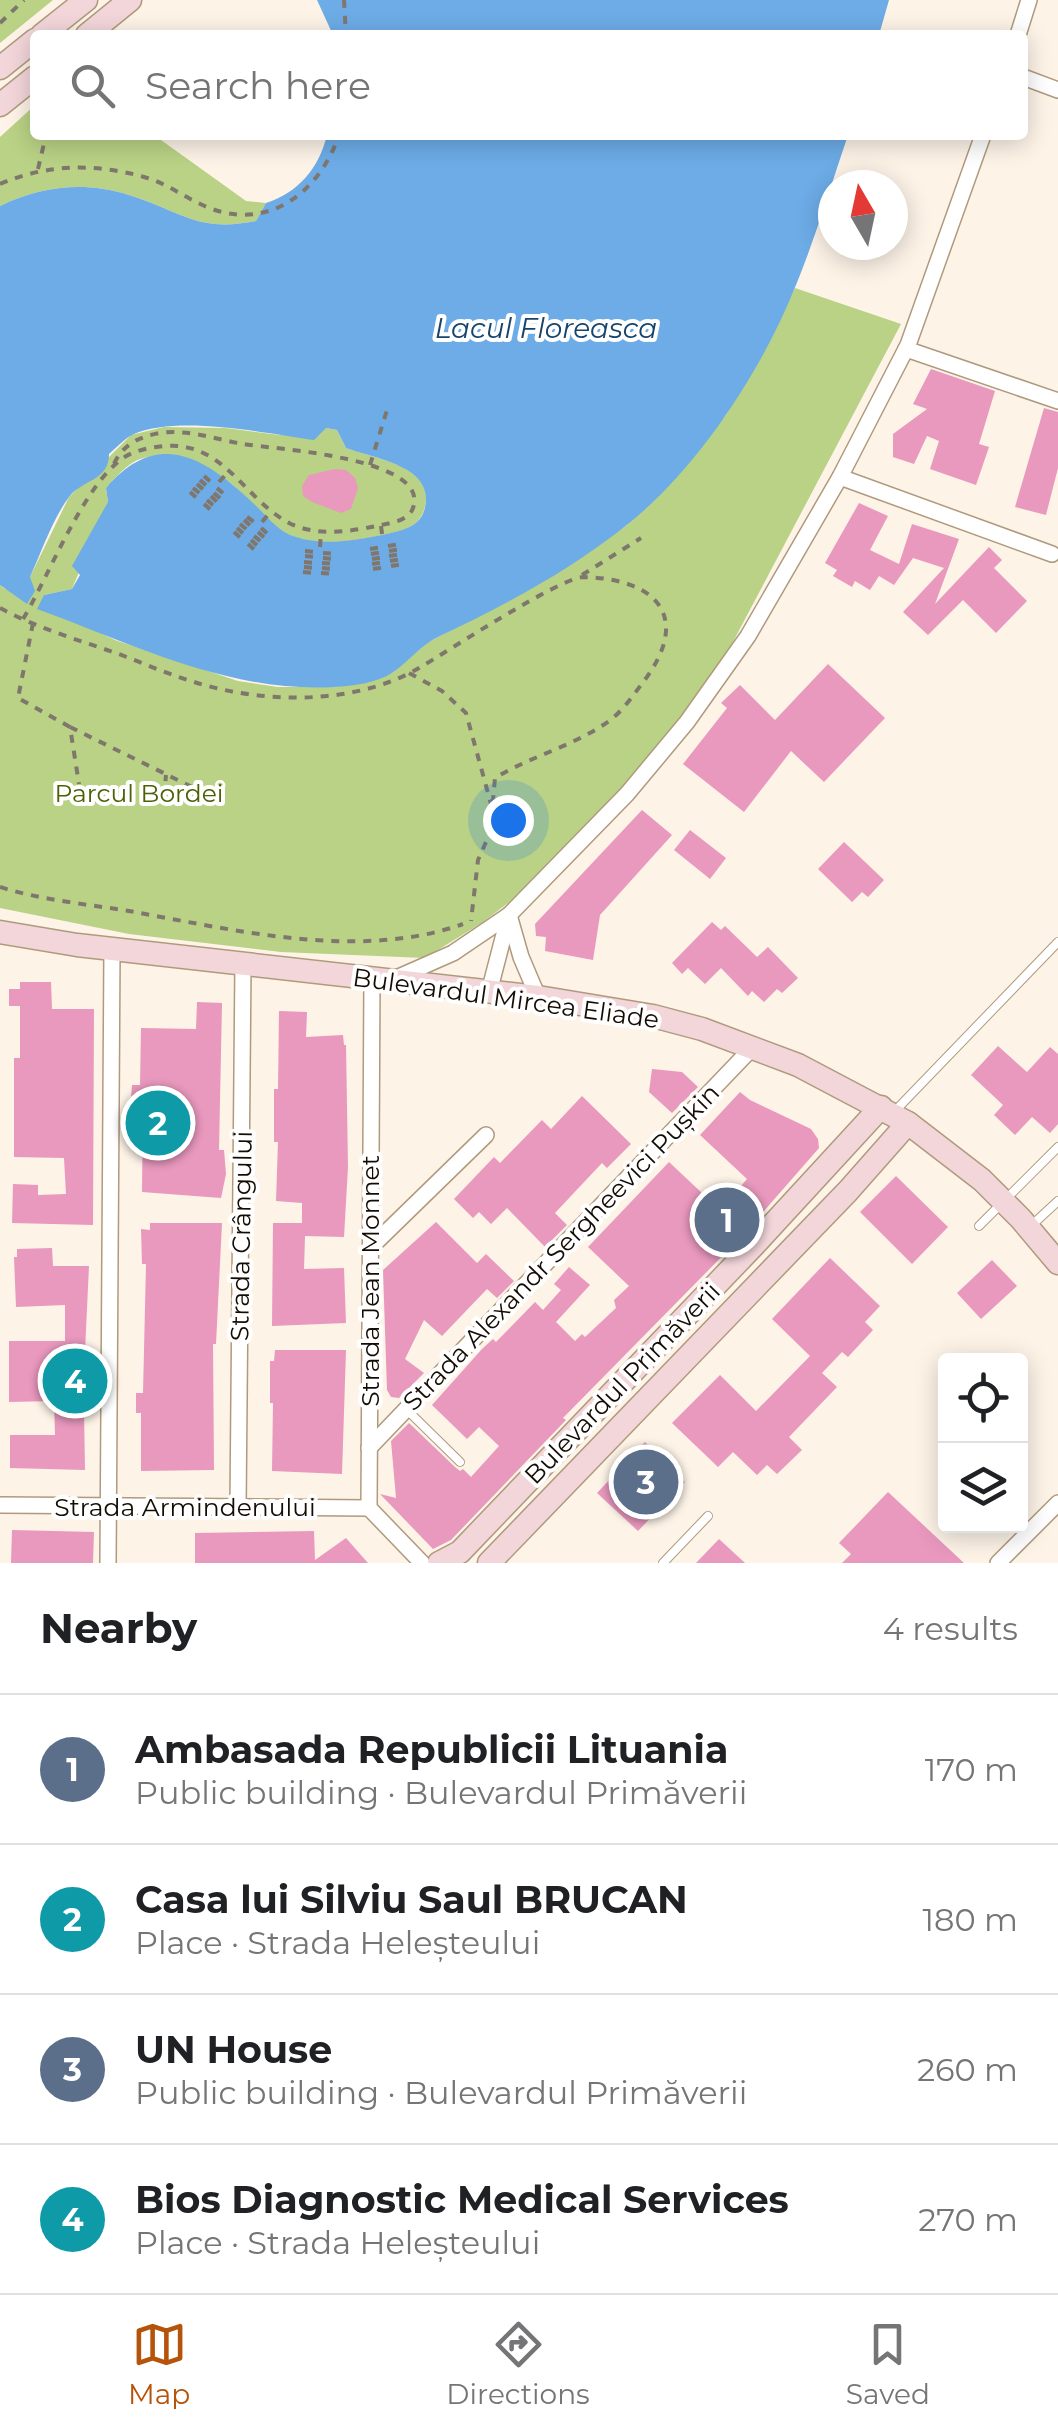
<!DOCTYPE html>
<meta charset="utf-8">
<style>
body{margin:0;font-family:Montserrat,sans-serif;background:#f2f2f2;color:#202124}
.controls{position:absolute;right:30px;bottom:30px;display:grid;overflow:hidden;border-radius:10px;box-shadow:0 5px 25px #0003}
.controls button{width:90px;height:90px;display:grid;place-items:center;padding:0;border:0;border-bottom:2px solid #e0e0e0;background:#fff;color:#202124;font:50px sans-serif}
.compass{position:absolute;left:818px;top:170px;width:90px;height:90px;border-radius:50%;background:#fff;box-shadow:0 5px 25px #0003;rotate:351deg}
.you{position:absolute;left:508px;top:820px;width:35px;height:35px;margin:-25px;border:8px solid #fff;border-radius:50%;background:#1a73e8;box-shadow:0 0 0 15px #1a73e833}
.badge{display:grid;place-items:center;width:65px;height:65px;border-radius:50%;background:#b45309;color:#fff;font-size:32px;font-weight:700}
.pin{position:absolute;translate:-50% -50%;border:5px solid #fff;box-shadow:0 2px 10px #0006}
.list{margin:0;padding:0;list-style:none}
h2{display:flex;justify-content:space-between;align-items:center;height:130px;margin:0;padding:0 40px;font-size:42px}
h2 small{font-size:32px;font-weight:400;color:#757577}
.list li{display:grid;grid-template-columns:65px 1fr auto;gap:30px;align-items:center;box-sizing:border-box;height:150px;padding:0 40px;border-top:2px solid #e0e0e0}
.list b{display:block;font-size:38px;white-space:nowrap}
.list p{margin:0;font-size:32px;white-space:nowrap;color:#757577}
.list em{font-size:32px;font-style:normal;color:#757577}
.icon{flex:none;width:55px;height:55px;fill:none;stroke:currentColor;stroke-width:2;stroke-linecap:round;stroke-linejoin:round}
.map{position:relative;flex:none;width:1058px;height:1563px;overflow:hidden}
.search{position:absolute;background:#fff;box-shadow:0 5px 25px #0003;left:30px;right:30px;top:30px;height:110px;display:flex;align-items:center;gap:25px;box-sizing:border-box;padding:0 35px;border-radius:10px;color:#757577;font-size:38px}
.sheet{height:730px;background:#fff}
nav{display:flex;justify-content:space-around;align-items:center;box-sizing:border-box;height:140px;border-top:2px solid #e0e0e0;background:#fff;font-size:28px;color:#757577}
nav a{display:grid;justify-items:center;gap:5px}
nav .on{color:#b45309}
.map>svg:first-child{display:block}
.green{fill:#b9d285}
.water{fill:#6dace7}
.building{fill:#e998be}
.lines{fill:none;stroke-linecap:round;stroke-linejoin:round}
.lane-casing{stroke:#b09a7d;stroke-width:10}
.street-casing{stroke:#b09a7d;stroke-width:18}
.secondary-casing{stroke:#b09a7d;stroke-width:25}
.path{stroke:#7f776d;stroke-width:4;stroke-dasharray:8 8;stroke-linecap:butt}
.lane{stroke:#fff;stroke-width:8}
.street{stroke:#fff;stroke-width:15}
.secondary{stroke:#f2d6da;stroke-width:22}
.labels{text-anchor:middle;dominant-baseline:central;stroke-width:8;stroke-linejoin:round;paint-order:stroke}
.park-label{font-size:25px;fill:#4c6106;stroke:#fff}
.street-label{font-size:25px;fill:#130c03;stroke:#fff}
.water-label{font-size:28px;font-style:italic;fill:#17446b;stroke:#fff}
</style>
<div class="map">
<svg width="1058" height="1563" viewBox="0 0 1058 1563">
<rect width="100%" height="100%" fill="#fdf3e7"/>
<g class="green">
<path d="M0,0H53L0,43Z"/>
<path d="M35,105V135H154L246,201L266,203L256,221C197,233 181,211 129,195C84,181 42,186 0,206V137Z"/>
<path d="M795,288L901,324L726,655L671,735L612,802L533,884L483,922L425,958L281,952L129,934L0,908V585L5,589L30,577L69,497L131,435L164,427L226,428L280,435L326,428L337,430L346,448C375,459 438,466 424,510C420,523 408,529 396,532C366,539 328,547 297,538C271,530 254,502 233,485C224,477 210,474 198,470C152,453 142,446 106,488L108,502L72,589L44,595L96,631L115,640L238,681L278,687H335L392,673L427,643L550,577L627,525L726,415Z"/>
</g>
<g class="water">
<path d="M317,0H889L879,35H333Z"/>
<path d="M327,135H848C831,185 816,236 796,285C762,370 699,467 628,524C571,570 505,605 440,636C420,645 409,662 392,673C376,683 353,686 334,687C229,693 133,644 37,609L44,595L72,589L80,575L72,566L108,502L106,488C158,427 206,458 254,504C268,517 278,532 296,537C326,547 365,539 395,532C407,529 420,524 424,511C438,466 375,459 346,448L337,430L326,428L314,440C265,433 179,415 134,434C125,438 117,447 109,454C109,481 83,479 69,497C52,520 42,551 30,577L35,591L27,604L0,585V206C42,186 84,181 129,195C181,211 197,233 256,221L266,203C298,193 319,168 327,135Z"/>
</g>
<g class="building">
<path d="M931,369L995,391L979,444L989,447L976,485L930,469L939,441L927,436L914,464L893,457V434L927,409L913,404Z"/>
<path d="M1044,408L1058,412V468L1046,515L1015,507Z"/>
<path d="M335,469L346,470L355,478L358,488L351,509L341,513L312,502L303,496L302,486L309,475Z"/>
<path d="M859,503L888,516L870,550L899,564L912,524L959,539L935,604L989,547L1002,560L994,568L1027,601L996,633L963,600L928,635L903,612L944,568L913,558L894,585L879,576L870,590L855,581L852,587L833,576L837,570L825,563Z"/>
<path d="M828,664L885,718L824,782L791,751L744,812L683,764L727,708L721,703L740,685L775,720Z"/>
<path d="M642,810L672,835L600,915L593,960L545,951L546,937L536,936L535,924Z"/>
<path d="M690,830L726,858L710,879L674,850Z"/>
<path d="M844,842L884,880L868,897L862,892L852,902L818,869Z"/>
<path d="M712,922L721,930L725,926L757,957L768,947L798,978L782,993L777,989L764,1002L752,991L748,996L721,968L705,984L688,968L682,974L672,963Z"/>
<path d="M20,982H51L52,1009H94L93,1225L12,1223L13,1184L38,1185V1195L66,1194L64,1158L14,1157V1058H20V1006H9V989H20Z"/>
<path d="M197,1002L222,1003L219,1150H224L226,1174L221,1198L142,1192L143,1098H131L132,1085H140L141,1028L196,1029Z"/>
<path d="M279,1011L307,1012L306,1037L343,1035L344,1045H346L348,1167L344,1237L305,1236L304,1269L344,1268L346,1323L272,1326L273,1223H302V1203L276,1201L278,1142H274V1089H278Z"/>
<path d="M998,1046L1027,1072L1050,1047L1058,1054V1124L1050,1133L1032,1117L1015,1135L994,1115L1003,1105L971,1075Z"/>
<path d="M652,1069L682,1072L698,1087L672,1113L649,1092Z"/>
<path d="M740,1092L750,1100L811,1129L818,1139L819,1148L743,1235L563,1418L566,1420L451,1540L433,1549L380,1494L396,1498L391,1441L409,1423L455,1467L460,1471L463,1469L471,1477L499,1446L479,1427L467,1439L432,1405L482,1349L493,1339L496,1342L535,1302L543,1310L561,1290L554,1284L569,1267L590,1285L556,1322L575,1341L582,1334L585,1337L616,1308L614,1300L629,1286L588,1247L669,1162L720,1210L747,1179L700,1135Z"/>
<path d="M582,1096L631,1144L607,1168L602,1163L555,1213L567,1225L545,1247L507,1208L491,1224L479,1212L473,1218L454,1199L494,1157L500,1163L542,1120L551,1129Z"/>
<path d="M896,1176L948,1227L912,1264L860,1212Z"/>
<path d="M436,1222L477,1263L486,1254L514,1281L497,1298L487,1289L442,1336L424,1320L405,1359L424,1373L399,1398L391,1397L387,1390L383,1270Z"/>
<path d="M150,1223H222L216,1344H213L214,1470L141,1471V1413H136V1393H143L146,1264H142L141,1229L150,1230Z"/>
<path d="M52,1248L53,1266H89L85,1351H95V1411H84L85,1470L10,1468V1435H55L54,1401L9,1402V1341H65V1305L16,1307L14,1257H17V1249Z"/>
<path d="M830,1258L880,1306L865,1322L873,1330L848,1357L842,1352L822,1373L837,1387L789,1437L802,1450L777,1474L767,1465L757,1475L733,1452L718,1467L672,1423L720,1375L756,1411L810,1356L772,1319Z"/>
<path d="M992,1260L1017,1286L981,1319L957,1293Z"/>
<path d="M275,1350H346L342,1474L272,1471L273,1403H270V1361H274Z"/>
<path d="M645,1442L685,1482L638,1531L597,1493Z"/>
<path d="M888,1492L964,1563H842L851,1554L839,1543Z"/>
<path d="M12,1530L94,1532L93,1563H11Z"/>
<path d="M314,1531L315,1560L346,1538L368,1563H195V1533Z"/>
<path d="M719,1539L745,1563H696Z"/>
</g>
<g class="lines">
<g class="lane-casing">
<g id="lane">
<path d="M894,1112L1058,942"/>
<path d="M1032,1225L1058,1201"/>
<path d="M979,1226L1058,1147"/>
<path d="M406,1409L460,1462"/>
<path d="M663,1563L708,1516"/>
</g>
</g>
<g class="street-casing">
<g id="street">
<path d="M1018,35L1029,0"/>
<path d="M1023,77L1058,90"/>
<path d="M906,349L1058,401"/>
<path d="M840,477L1052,554"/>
<path d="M509,915L521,957L538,997"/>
<path d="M372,978L369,1508L422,1563"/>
<path d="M394,979L453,953L509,915L627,794L687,722L748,636L840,477L908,345L983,135"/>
<path d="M489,992L508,919"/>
<path d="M370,1248L486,1135"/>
<path d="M369,1448L753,1047"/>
<path d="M0,1505L369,1508"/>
<path d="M238,1507L243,964"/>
<path d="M108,1563L112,949"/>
<path d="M998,1563L1058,1503"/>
</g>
</g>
<g class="secondary-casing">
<g id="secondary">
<path d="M42,35L86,0"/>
<path d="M87,35L130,0"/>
<path d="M0,68L35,40"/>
<path d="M0,105L35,77"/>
<path d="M0,932L77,945L538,997L653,1016L702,1029L798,1065L908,1123L982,1180L1021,1219L1058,1263"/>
<path d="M439,1563L460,1552L754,1245L881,1107"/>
<path d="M489,1563L848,1191L908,1123"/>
</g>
</g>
<g class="path">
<path d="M344,0L346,35"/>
<path d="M0,23L24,0"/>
<path d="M38,169L46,135"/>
<path d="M0,184C47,164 95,163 144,177C170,184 190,202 215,210C274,229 321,188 339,135"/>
<path d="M370,465L387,410"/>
<path d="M204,476L213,484"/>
<path d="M200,480L210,489"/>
<path d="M219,482L229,471"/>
<path d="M197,484L206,492"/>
<path d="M193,488L203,496"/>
<path d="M217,488L227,497"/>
<path d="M190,492L199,500"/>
<path d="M214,493L223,501"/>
<path d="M211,496L220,505"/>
<path d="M207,500L216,508"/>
<path d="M204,504L213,512"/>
<path d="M247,517L257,524"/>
<path d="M244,520L253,528"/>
<path d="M262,522L272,510"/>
<path d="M240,524L250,532"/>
<path d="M381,526L383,541"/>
<path d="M237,528L246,536"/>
<path d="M261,528L270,536"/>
<path d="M234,532L243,540"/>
<path d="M258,532L267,540"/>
<path d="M254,536L264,544"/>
<path d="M251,540L260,548"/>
<path d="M248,544L257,552"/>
<path d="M388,546L400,544"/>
<path d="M320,547L321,532"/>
<path d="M370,549L382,547"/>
<path d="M305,551L317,552"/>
<path d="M389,551L401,549"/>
<path d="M323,553L336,554"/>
<path d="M371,554L383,552"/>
<path d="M305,556L317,557"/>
<path d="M389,556L402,554"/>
<path d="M323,558L335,559"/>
<path d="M372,559L384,557"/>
<path d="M390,561L403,559"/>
<path d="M304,562L316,563"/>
<path d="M322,563L335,564"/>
<path d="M372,564L385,562"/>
<path d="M391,566L403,564"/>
<path d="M304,567L316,568"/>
<path d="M322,568L334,569"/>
<path d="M373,569L386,567"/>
<path d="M303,572L315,573"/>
<path d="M321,573L334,574"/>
<path d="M582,575L641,538"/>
<path d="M0,608C35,627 75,639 113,652C139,661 164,673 191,681C261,704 354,706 419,668C447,652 560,577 584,577C657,579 692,617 644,681C634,694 623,711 609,721C574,746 531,756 495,778L490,833L478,860L471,921"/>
<path d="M23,619C49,576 83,486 123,458C135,450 152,447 166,446C225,442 245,501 291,524C319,537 353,531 381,525C392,523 409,520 413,508C431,457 272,449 243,444C215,439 188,429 160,433C138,437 122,445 113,466"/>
<path d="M33,623L18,698L70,727L79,784"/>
<path d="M409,673L442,691L466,713L491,804"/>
<path d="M70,727L192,787"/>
<path d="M164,797L166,775"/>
<path d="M0,887C41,900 86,904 129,911C235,930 359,961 463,924"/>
</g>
<use href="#lane" class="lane"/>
<use href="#street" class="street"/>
<use href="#secondary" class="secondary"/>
</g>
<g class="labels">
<g class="park-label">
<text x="139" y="793">Parcul Bordei</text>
</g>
<g class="street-label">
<text transform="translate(506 998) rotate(8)">Bulevardul Mircea Eliade</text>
<text transform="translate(241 1236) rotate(-89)">Strada Crângului</text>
<text transform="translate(561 1247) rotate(-46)">Strada Alexandr Sergheevici Pușkin</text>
<text transform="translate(370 1281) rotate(-90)">Strada Jean Monnet</text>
<text transform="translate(622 1383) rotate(-46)">Bulevardul Primăverii</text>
<text x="185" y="1507">Strada Armindenului</text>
</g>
<g class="water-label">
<text x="546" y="328">Lacul Floreasca</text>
</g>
</g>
</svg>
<div class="controls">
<button><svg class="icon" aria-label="locate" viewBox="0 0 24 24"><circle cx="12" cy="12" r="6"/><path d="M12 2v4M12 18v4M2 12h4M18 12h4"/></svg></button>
<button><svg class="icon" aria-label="layers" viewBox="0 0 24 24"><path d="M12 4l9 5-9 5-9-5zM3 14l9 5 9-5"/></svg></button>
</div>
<svg class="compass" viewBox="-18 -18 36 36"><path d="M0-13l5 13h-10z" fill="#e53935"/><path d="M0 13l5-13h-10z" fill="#757577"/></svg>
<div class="you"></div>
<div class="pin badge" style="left:727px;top:1220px;background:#5c6f8a">1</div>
<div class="pin badge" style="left:158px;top:1123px;background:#0f9aa8">2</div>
<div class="pin badge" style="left:646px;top:1482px;background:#5c6f8a">3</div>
<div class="pin badge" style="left:75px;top:1381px;background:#0f9aa8">4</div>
<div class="search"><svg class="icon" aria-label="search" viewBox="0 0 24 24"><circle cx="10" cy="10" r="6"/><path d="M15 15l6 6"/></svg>Search here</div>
</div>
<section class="sheet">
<h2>Nearby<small>4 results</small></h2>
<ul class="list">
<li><span class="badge" style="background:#5c6f8a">1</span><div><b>Ambasada Republicii Lituania</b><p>Public building · Bulevardul Primăverii</p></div><em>170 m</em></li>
<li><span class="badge" style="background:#0f9aa8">2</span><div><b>Casa lui Silviu Saul BRUCAN</b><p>Place · Strada Heleșteului</p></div><em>180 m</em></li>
<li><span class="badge" style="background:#5c6f8a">3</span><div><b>UN House</b><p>Public building · Bulevardul Primăverii</p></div><em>260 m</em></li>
<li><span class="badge" style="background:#0f9aa8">4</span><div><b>Bios Diagnostic Medical Services</b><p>Place · Strada Heleșteului</p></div><em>270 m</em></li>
</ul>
</section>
<nav>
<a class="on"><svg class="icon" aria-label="map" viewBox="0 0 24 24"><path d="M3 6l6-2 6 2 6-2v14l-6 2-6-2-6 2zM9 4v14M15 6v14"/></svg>Map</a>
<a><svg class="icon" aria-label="directions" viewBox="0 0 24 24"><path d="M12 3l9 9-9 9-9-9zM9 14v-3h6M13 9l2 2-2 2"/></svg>Directions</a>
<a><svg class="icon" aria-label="saved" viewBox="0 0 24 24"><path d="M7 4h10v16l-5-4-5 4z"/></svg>Saved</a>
</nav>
